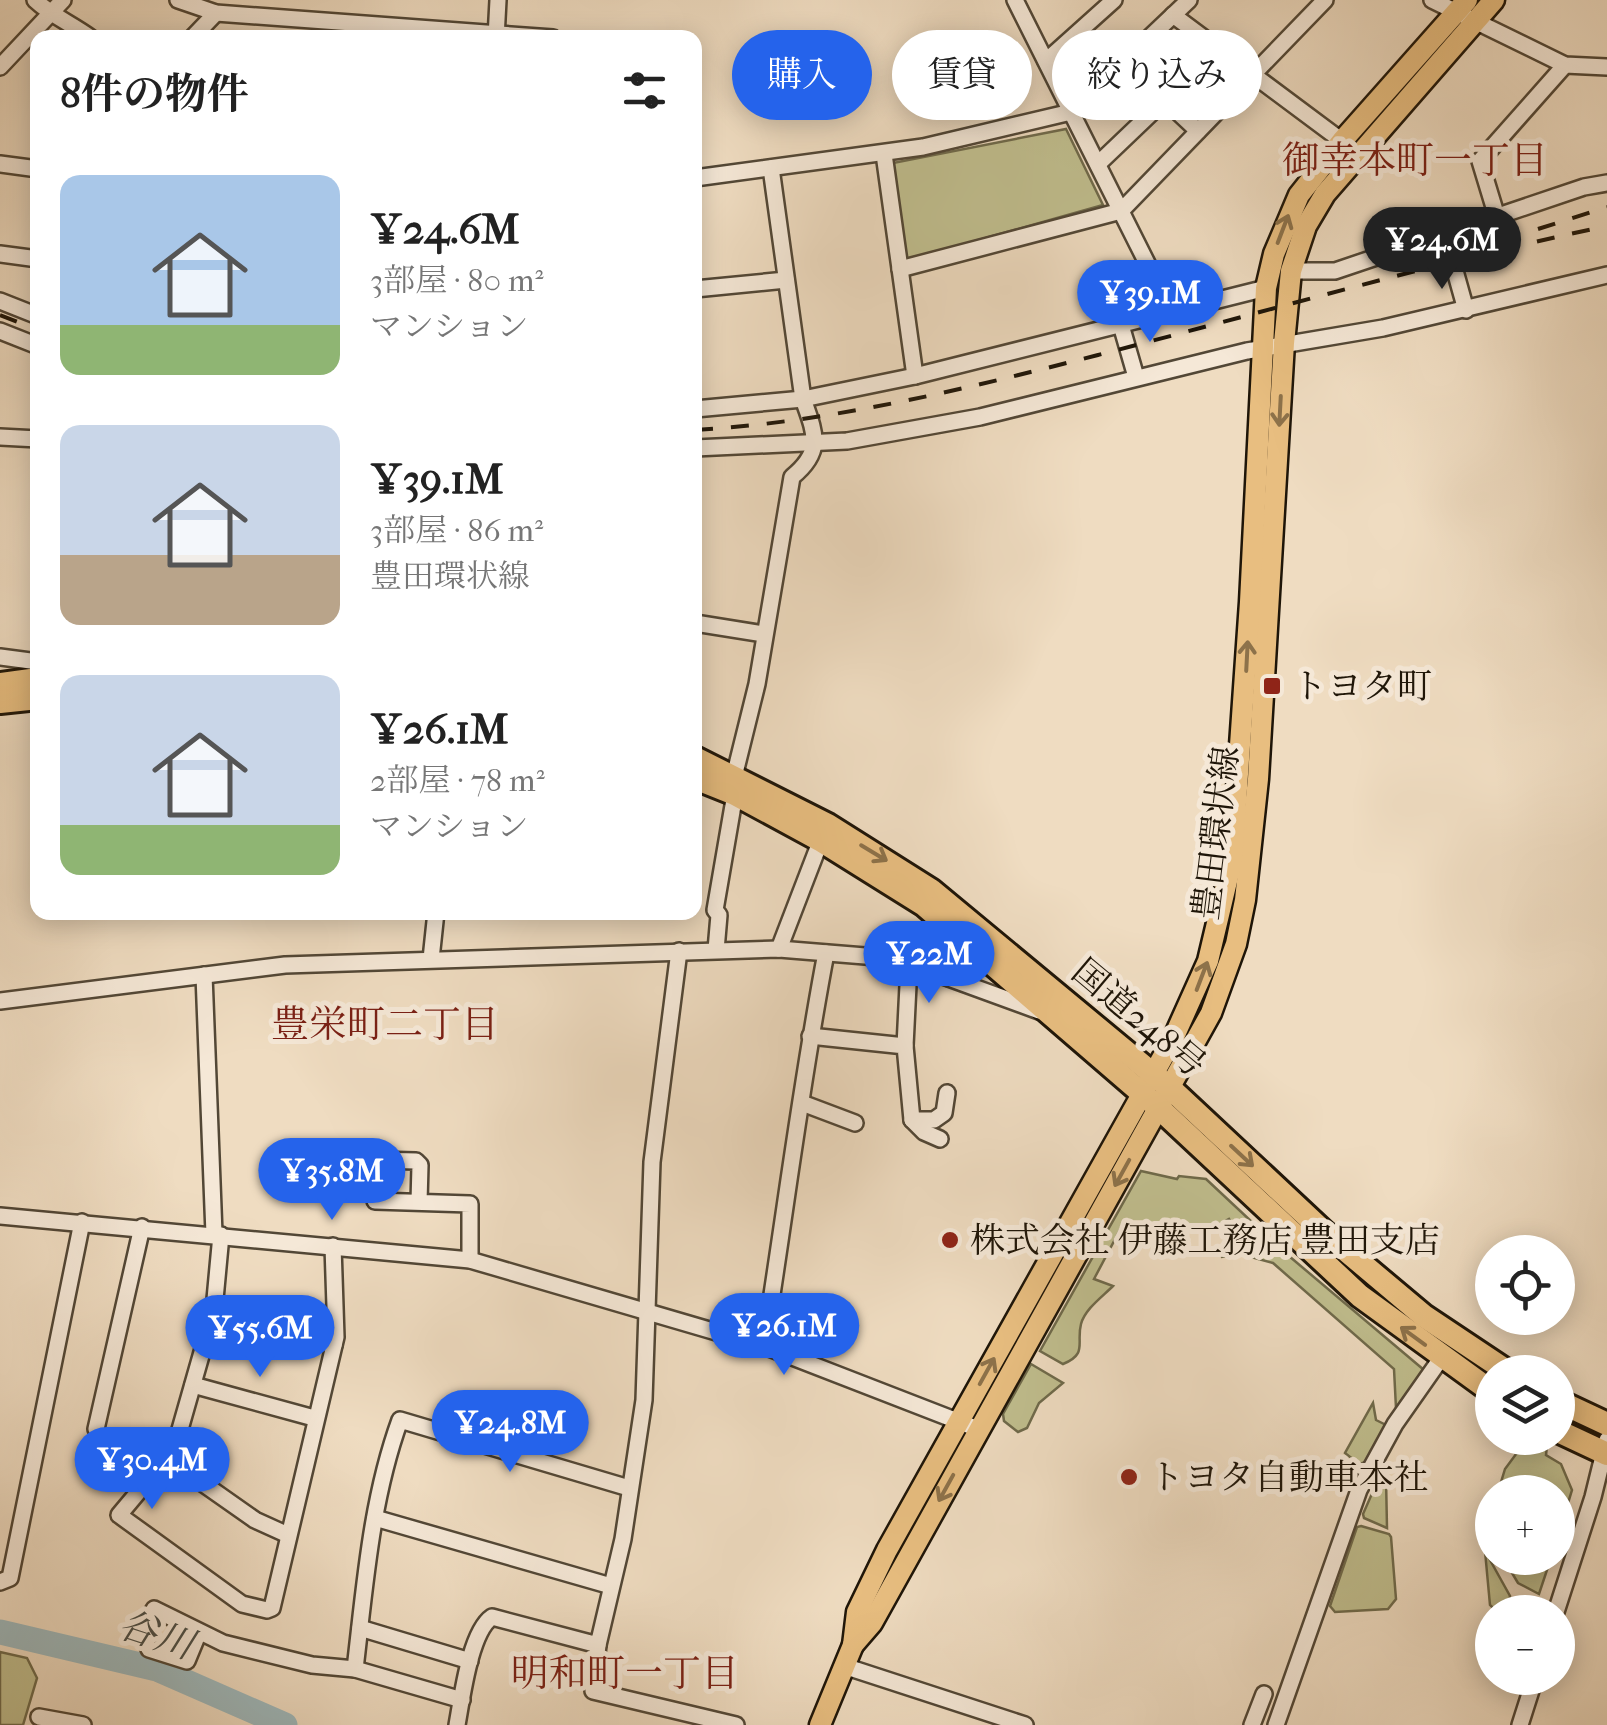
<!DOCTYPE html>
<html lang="ja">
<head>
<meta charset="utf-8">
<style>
  :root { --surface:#fff; --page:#f6f6f6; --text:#222; --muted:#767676; --accent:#2563eb }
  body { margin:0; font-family:"IM FELL French Canon","Noto Serif JP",serif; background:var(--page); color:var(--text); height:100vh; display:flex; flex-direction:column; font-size:38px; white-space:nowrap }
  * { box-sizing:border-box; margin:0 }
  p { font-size:32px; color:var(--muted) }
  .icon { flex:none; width:55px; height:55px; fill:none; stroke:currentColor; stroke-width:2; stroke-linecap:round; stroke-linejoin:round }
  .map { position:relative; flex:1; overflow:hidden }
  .sheet { position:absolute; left:30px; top:30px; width:672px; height:890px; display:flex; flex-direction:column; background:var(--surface); border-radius:20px; box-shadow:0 5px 25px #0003 }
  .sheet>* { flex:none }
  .hud { position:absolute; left:732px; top:30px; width:722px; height:90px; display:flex; gap:20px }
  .tools { position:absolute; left:1475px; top:1235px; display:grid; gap:20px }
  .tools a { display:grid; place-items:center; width:100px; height:100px; border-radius:50%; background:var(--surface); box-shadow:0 5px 25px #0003; font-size:50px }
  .price { position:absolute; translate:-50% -85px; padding:0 22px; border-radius:35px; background:var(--accent); color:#fff; font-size:32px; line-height:65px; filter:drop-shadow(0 2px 5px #0008) }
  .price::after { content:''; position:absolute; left:50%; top:60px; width:30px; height:22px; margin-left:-15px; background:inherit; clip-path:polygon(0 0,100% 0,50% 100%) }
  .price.selected { background:#222; color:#fff }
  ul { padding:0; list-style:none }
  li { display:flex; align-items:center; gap:30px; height:250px; padding:0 30px }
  li span { display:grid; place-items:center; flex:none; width:280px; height:200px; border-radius:20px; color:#555 }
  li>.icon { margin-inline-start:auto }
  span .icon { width:120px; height:120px; fill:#fffc; stroke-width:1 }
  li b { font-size:42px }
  h2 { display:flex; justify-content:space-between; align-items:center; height:120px; padding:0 30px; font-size:42px }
  .tag { padding:0 35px; border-radius:45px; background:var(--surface); box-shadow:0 5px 25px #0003; font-size:35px; line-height:90px }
  .tag.selected { background:var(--accent); color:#fff }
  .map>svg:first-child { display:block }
</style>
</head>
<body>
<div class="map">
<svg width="1607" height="1725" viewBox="0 0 1607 1725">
  <rect width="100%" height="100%" fill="#efdcc1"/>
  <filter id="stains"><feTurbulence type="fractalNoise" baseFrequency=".002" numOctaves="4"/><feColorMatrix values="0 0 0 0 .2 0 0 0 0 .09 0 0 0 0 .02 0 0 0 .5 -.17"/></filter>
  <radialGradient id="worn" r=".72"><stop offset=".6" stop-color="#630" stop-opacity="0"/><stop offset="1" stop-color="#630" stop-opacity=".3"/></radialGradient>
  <g fill="#c0be8e" stroke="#6f6a4b" stroke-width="2.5">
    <polygon points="1066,129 1103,205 904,261 893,163"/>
    <path d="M 1141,1171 L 1177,1179 L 1179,1176 L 1206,1179 L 1283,1251 L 1424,1370 L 1396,1408 L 1394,1369 L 1273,1263 L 1240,1254 L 1221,1257 L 1244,1242 L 1229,1219 L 1211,1229 C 1185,1223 1168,1218 1144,1232 L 1121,1228 L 1094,1279 L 1113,1286 C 1102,1297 1085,1309 1081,1324 C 1076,1343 1088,1354 1063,1364 L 1040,1351 Z"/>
    <polygon points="1031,1364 1063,1383 1039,1403 1027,1428 1018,1432 1004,1421 1003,1414"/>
    <polygon points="1373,1403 1376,1420 1386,1425 1366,1462 1359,1464 1345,1453"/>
    <polygon points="1528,1438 1538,1438 1547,1446 1546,1455 1561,1464 1572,1490 1558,1536 1558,1492 1498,1492 1505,1469"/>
    <polygon points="1383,1476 1386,1478 1387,1528 1364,1518 1363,1514 1378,1480"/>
    <polygon points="1361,1526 1389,1534 1391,1537 1396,1599 1388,1609 1335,1612 1330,1606 1357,1527"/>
    <polygon points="1485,1551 1510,1596 1508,1606 1494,1609 1490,1605"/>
    <polygon points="1503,1558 1551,1558 1539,1594 1518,1583"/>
    <polygon points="0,1652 27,1658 37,1678 23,1725 0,1725"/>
  </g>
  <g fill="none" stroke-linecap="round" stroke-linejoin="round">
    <polyline stroke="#9eb9bd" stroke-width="25" points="0,1632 157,1669 285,1725"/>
    <defs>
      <g id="minor">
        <path d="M 35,0 C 52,16 72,24 91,38"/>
        <polyline points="178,0 216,13 553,38"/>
        <polyline points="1015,0 1171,311"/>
        <polyline points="1432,0 1565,65 1607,67"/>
        <polyline points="1173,15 1342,141"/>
        <polyline points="192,38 216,13"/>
        <polyline points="496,38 498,0"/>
        <polyline points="1046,61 1114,0"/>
        <polyline points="0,67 63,0"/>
        <polyline points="884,154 915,376"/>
        <polyline points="0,164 38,169"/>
        <polyline points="1098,164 1165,100 1198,131"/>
        <polyline points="695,178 923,147 1071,112 1189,0"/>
        <polyline points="1497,217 1480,161 1565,65"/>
        <polyline points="1445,235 1466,310"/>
        <polyline points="0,254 38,259"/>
        <polyline points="900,269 1121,211 1325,0"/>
        <polyline points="1291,271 1335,271 1584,187 1607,183"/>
        <polyline points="695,289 786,280"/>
        <polyline points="0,301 38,316"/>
        <polyline points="1121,325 1136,377"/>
        <polyline points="0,331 38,346"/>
        <polyline points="695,409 803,399 915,376 1266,288"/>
        <polyline points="0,437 38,439"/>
        <polyline points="695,448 847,441 980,417 1247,351 1383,328 1607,275"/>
        <polyline points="695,623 764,634"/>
        <polyline points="0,657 38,662"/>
        <path d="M 734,777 L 757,684 L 792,477 C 824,451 815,433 803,399 L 771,168"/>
        <polyline points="779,949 824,832"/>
        <polyline points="716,950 719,915 715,910 735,794"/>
        <polyline points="431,959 436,912"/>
        <polyline points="917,965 955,956 961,964 960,973 949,978"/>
        <polyline points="204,975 214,1234"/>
        <polyline points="0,1001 285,965 779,949 865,956 913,965 1039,1011"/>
        <polyline points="810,1036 905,1046 912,1120 924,1132 940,1139"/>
        <polyline points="905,1046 909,965"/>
        <polyline points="802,1103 855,1123"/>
        <polyline points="912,1120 934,1120 944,1113 947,1093"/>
        <polyline points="419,1202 420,1165 416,1161 376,1160 372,1164 375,1201 470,1204 470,1260"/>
        <polyline points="0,1216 470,1260 764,1346 978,1429"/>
        <polyline points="221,1235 214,1310 171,1461 145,1484 119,1515 242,1604 267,1610 272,1608 336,1337 333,1246"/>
        <polyline points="214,1310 334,1345"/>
        <path d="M 764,1346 C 785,1215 801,1083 826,953"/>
        <polyline points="193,1385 314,1418"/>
        <polyline points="96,1429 142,1227"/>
        <polyline points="171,1461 255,1520 288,1535"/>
        <polyline points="375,1518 611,1586"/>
        <polyline points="0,1582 10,1578 82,1222"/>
        <polyline points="1556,1612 1593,1497 1607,1440"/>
        <polyline points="360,1628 470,1661"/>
        <polyline points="199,1632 187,1661 149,1649 144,1636 154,1609 223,1643 312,1665 355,1669 462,1700"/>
        <polyline points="598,1645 593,1691 736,1725"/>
        <polyline points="844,1666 1025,1725"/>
        <path d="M 355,1669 C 365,1585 371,1500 400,1420 L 629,1488"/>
        <polyline points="39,1717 83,1725"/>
        <path d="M 457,1725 C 462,1698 470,1632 492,1617 L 598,1645 L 623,1539 L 644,1400 L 652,1162 L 679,951"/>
        <polyline points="1252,1725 1264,1694"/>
        <polyline points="1276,1725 1359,1490 1395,1424 1442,1357"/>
        <polyline points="1520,1725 1535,1678"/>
      </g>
      <g id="major">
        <polyline points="853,1645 872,1623 1211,1013 1236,944 1245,900 1258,779 1284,343 1291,271 1306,226 1325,194 1494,0"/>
        <polyline points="820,1725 853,1645 857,1612 887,1550 1173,1039 1208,961 1232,860 1250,602 1266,288 1274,254 1299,195 1342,141 1467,0"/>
      </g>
      <g id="highway">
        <polyline points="0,684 38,679"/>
        <polyline points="0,702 38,698"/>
        <polyline points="695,758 828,825 931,890 1171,1089 1324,1232 1424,1316 1508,1372"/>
        <polyline points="695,778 735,794 820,840 924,905 1159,1108 1360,1296 1492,1392"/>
        <polyline points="1558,1401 1607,1424"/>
        <polyline points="1558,1431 1607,1454"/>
      </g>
    </defs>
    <use href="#minor" stroke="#524736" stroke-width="20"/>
    <use href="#major" stroke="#1e1508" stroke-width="25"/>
    <use href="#highway" stroke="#1e1508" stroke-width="28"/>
    <use href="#minor" stroke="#f5e8d7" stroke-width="15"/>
    <use href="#major" stroke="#e8be80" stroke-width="20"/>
    <use href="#highway" stroke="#e8be80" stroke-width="22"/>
    <g stroke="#1e1508" stroke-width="4" stroke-dasharray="18 18" stroke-linecap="butt">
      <polyline points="1538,229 1607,207"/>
      <polyline points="0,315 38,330"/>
      <path d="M 695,430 C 832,422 965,389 1098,355 C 1268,311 1436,262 1607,226"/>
    </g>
  </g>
  <defs><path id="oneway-shaft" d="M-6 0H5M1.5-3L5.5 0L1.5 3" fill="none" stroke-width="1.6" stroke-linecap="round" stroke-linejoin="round" transform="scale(2.5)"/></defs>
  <g stroke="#8d724a">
    <use href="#oneway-shaft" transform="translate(1283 229) rotate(-69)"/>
    <use href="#oneway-shaft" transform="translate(1280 411) rotate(93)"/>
    <use href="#oneway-shaft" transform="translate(1247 656) rotate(-87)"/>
    <use href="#oneway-shaft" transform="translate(874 853) rotate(31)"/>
    <use href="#oneway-shaft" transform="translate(1202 976) rotate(-69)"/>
    <use href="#oneway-shaft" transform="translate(1242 1156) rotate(43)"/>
    <use href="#oneway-shaft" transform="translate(1122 1173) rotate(119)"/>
    <use href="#oneway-shaft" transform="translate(1413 1336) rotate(-144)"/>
    <use href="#oneway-shaft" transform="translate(987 1371) rotate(-61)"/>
    <use href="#oneway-shaft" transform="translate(946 1488) rotate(119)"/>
  </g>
  <g fill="#8f2418" stroke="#f5e8d7" stroke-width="4">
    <rect x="1262" y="676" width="20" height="20" rx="5"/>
    <circle cx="950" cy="1240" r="10"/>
    <circle cx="1129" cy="1477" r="10"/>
  </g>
  <g text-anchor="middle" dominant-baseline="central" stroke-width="10" stroke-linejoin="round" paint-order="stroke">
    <g font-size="35" fill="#1e1508" stroke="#f5e8d7" text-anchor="start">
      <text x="1292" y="686">トヨタ町</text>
      <text x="970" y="1240">株式会社 伊藤工務店 豊田支店</text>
      <text x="1149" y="1477">トヨタ自動車本社</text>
    </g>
    <g font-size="35" fill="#1e1508" stroke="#f5e8d7">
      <text transform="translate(1216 833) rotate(-83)">豊田環状線</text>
      <text transform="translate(1139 1018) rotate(40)">国道248号</text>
    </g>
    <g font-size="38" fill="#7a1f14" stroke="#f5e8d7">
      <text x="1415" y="160">御幸本町一丁目</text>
      <text x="385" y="1024">豊栄町二丁目</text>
      <text x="625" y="1673">明和町一丁目</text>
    </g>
    <g font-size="38" font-style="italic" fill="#4b4e47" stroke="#f5e8d7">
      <text transform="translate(156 1635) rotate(18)">谷川</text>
    </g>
  </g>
  <rect width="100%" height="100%" filter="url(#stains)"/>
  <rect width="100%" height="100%" fill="url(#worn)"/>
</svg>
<div class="tools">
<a><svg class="icon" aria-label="locate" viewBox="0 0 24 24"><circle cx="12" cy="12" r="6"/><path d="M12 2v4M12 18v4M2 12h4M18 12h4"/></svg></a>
<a><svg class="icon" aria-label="layers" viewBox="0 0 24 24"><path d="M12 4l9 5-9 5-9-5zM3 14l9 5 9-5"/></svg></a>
<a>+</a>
<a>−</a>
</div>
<b class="price selected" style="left:1442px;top:292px">¥24.6M</b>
<b class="price" style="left:1150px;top:345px">¥39.1M</b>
<b class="price" style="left:929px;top:1006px">¥22M</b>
<b class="price" style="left:332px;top:1223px">¥35.8M</b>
<b class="price" style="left:784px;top:1378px">¥26.1M</b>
<b class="price" style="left:260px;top:1380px">¥55.6M</b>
<b class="price" style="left:510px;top:1475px">¥24.8M</b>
<b class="price" style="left:152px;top:1512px">¥30.4M</b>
<div class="hud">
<a class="tag selected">購入</a>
<a class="tag">賃貸</a>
<a class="tag">絞り込み</a>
</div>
<section class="sheet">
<h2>8件の物件<svg class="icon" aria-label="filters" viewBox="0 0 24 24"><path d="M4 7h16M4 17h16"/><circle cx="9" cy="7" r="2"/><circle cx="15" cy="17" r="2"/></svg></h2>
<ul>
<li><span style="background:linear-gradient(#a9c7e8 75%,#8fb573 0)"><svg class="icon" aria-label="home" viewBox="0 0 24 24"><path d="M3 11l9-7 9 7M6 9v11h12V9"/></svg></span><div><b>¥24.6M</b><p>3部屋 · 80 m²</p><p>マンション</p></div></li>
<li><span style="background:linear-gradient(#c9d6e8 65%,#b9a48a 0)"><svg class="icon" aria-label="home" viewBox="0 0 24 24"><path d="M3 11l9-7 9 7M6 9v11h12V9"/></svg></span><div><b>¥39.1M</b><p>3部屋 · 86 m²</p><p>豊田環状線</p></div></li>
<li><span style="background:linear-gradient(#c9d6e8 75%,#8fb573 0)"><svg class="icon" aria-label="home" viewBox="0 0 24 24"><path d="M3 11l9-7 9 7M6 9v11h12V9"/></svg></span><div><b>¥26.1M</b><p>2部屋 · 78 m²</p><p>マンション</p></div></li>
</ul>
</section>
</div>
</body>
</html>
